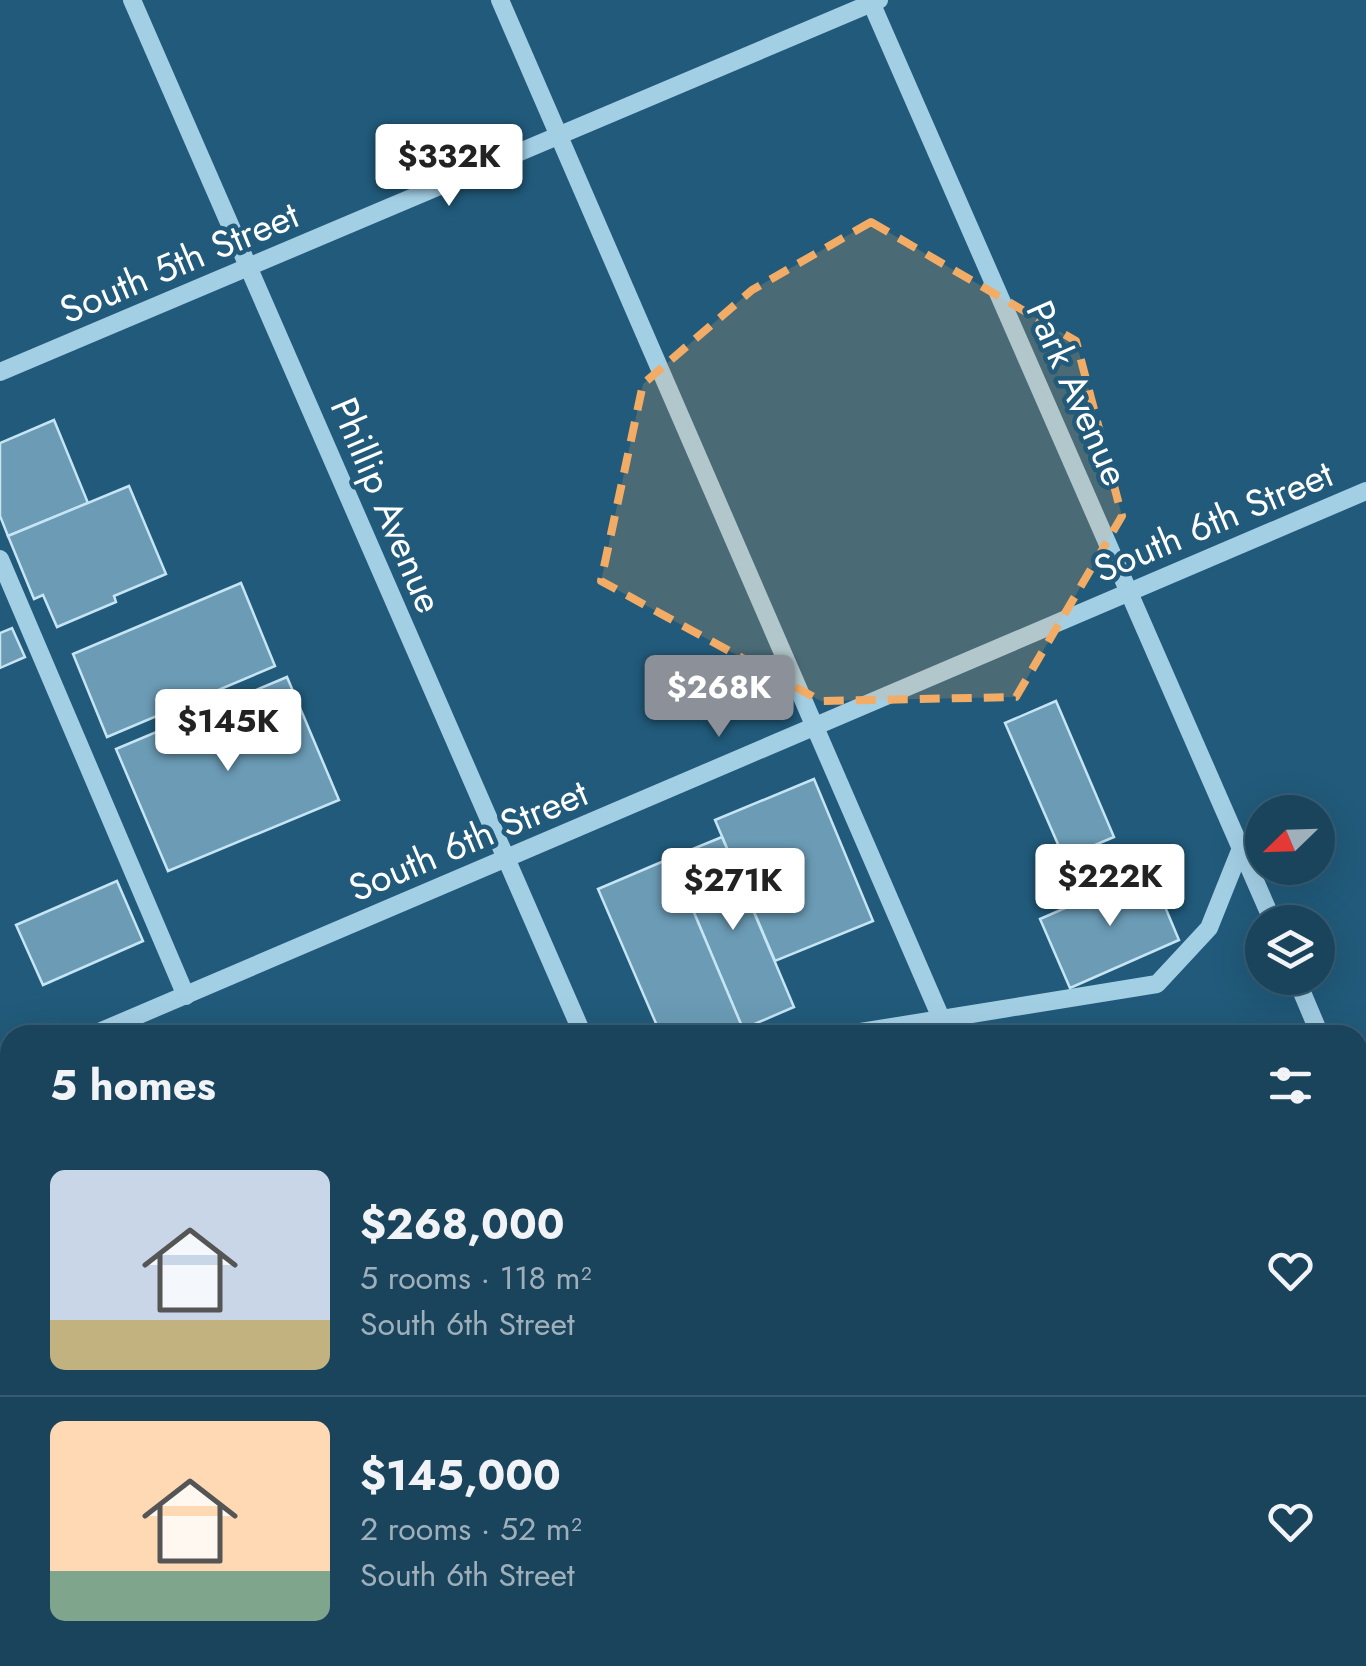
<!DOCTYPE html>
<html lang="en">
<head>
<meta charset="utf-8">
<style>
  :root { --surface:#19445c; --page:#264e65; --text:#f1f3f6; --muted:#9fb0bb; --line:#375c72; --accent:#8c9099 }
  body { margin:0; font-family:Jost,sans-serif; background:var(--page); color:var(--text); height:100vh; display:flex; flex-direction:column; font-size:38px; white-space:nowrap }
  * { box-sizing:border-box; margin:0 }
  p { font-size:32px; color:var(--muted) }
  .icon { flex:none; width:55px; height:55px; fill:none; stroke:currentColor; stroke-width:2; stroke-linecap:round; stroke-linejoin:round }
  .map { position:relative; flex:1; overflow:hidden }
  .drawer { position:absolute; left:0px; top:1025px; width:1368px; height:642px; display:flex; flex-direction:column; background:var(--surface); border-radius:30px 30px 0 0; box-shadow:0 10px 40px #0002,0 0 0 2px var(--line) }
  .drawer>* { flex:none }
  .needle { width:65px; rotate:247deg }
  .fabs { position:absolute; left:1245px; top:795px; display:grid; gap:20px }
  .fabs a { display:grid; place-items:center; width:90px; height:90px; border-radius:50%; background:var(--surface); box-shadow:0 10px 40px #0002,0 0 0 2px var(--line); font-size:50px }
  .price { position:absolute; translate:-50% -85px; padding:0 22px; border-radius:10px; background:#fff; color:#222; font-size:32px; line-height:65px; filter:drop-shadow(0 2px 5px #0008) }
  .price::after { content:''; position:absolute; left:50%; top:60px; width:30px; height:22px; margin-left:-15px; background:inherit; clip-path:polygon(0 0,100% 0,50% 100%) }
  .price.selected { background:var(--accent); color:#fff }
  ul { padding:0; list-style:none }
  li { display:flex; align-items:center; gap:30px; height:250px; padding:0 50px }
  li+li { border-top:2px solid var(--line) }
  li span { display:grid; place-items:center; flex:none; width:280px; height:200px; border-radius:15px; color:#555 }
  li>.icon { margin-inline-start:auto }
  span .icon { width:120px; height:120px; fill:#fffc; stroke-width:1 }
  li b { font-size:42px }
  h2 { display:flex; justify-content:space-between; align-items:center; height:120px; padding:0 50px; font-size:42px }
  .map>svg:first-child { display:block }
</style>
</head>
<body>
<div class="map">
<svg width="1366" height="1666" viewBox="0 0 1366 1666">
  <rect width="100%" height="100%" fill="#215a7a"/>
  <g fill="#6b9bb5" stroke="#c6e5f4" stroke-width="2.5">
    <polygon points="54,420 88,503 8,536 0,516 0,443"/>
    <polygon points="129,486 166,574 114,596 116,602 57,627 43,595 34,599 8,536"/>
    <polygon points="241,583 275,666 107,737 73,654"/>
    <polygon points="12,628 25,657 0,668 0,633"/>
    <polygon points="287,677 339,800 168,871 116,749"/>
    <polygon points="1056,701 1114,837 1064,858 1005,723"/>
    <polygon points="814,779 873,921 775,961 715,820"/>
    <polygon points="722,837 794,1007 743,1029 671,858"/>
    <polygon points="671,858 743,1029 730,1035 661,1035 598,889"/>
    <polygon points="1150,871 1179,940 1070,988 1040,919"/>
    <polygon points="117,881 143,941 43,985 16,925"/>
    <polygon points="10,1243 10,1285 0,1261 0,1247"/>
    <polygon points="723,1658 786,1658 790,1666 727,1666"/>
    <polygon points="963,1658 1108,1658 1111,1666 943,1666"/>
  </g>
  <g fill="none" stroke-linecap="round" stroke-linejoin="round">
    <g stroke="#a3cfe5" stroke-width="18">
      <polyline points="132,0 583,1035"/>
      <polyline points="500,0 941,1018"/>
      <polyline points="870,0 1273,922"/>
      <polyline points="0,372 879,0"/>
      <polyline points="0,559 186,996"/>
      <polyline points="1296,978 1320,1035"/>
      <polyline points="92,1035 1366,491"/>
      <polyline points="842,1035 1157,984 1209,928 1241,848"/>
      <polyline points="0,1073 10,1069"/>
      <polyline points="1358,1209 1366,1205"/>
      <polyline points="0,1396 10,1419"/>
      <polyline points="113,1658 117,1666"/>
      <polyline points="850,1658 854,1666"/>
      <polyline points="294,1666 313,1658"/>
    </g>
    <defs>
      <g id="rail">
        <polyline points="1358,1080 1366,1076"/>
        <polyline points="0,1621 10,1620"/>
      </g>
    </defs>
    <use href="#rail" stroke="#fff" stroke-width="11"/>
    <use href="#rail" stroke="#215a7a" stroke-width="8" stroke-dasharray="22" stroke-linecap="butt"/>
  </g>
  <path fill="#f2ac65" fill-opacity="0.2" stroke="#f2ac65" stroke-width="8" stroke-dasharray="20 12" stroke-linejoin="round" d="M 871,222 L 1076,341 L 1122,516 L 1016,697 L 821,701 L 601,581 L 643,384 L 752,290 Z"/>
  <g text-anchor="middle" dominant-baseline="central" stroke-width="9" stroke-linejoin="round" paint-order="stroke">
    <g font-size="38" fill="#fff" stroke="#215a7a">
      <text transform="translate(179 262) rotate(-23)">South 5th Street</text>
      <text transform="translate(1078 393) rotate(66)">Park Avenue</text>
      <text transform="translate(387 505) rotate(67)">Phillip Avenue</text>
      <text transform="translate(1213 521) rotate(-23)">South 6th Street</text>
      <text transform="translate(468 840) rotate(-23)">South 6th Street</text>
    </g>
  </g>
</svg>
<div class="fabs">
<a><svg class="needle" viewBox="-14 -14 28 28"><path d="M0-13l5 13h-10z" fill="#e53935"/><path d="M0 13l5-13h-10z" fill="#9fb0bb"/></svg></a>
<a><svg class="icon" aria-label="layers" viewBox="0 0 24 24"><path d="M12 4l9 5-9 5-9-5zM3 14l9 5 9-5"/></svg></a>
</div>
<b class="price" style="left:449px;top:209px">$332K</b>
<b class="price selected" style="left:719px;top:740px">$268K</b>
<b class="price" style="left:228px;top:774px">$145K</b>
<b class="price" style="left:1110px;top:929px">$222K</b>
<b class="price" style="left:733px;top:933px">$271K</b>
<section class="drawer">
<h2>5 homes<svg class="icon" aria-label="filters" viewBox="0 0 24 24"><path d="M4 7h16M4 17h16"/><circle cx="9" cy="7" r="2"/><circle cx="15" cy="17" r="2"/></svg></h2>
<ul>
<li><span style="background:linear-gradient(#c9d6e8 75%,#c2b280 0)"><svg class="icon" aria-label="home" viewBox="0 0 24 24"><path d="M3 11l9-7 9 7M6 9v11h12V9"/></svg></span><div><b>$268,000</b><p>5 rooms · 118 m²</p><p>South 6th Street</p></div><svg class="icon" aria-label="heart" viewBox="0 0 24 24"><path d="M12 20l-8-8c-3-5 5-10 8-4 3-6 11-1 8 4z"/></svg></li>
<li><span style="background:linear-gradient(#ffd9b3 75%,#7fa58c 0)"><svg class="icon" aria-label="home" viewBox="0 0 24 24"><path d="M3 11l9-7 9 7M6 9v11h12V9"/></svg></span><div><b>$145,000</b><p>2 rooms · 52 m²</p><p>South 6th Street</p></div><svg class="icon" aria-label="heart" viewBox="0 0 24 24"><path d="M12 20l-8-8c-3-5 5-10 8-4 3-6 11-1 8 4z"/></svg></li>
</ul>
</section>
</div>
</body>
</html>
